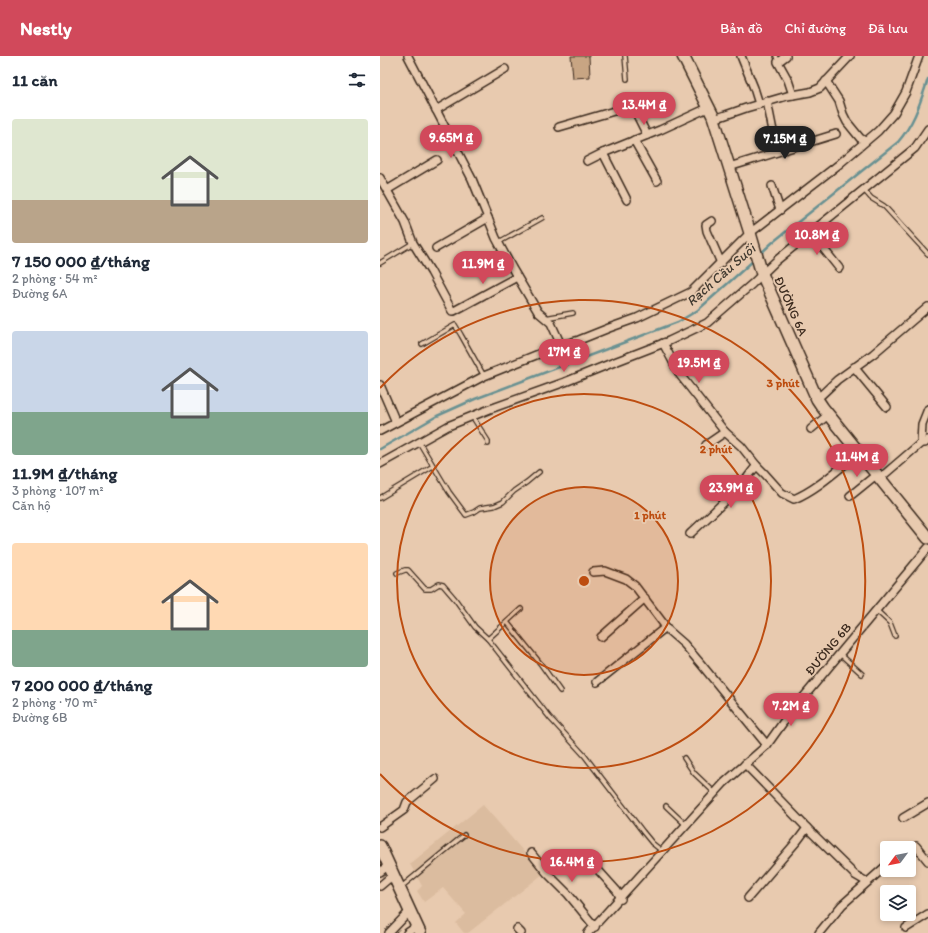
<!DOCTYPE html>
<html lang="vi">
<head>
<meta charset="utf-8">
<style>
  :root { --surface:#fff; --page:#f6f6f7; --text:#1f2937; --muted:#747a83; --accent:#d1495b }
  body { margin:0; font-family:Itim,sans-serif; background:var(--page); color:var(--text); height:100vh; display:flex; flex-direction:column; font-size:15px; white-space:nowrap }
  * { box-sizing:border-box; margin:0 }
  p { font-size:13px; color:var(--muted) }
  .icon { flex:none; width:22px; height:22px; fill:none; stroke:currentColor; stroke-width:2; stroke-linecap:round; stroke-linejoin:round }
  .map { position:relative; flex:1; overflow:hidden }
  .sheet { display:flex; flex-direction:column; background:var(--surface); width:380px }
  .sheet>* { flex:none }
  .needle { width:26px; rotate:238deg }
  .tools { position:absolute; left:500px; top:785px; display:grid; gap:8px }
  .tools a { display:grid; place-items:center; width:36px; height:36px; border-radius:4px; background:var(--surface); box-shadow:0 2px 6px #0003; font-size:20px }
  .price { position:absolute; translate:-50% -34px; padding:0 9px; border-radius:14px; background:var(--accent); color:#fff; font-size:13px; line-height:26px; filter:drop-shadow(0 1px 2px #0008) }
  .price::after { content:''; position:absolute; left:50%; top:24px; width:12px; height:9px; margin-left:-6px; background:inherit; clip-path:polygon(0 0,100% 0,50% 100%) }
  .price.on { background:#222; color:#fff }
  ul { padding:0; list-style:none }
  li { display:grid; align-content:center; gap:8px; height:212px; padding:0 12px }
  li span { display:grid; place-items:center; height:124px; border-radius:4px; color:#555 }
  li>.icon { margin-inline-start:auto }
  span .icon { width:72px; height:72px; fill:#fffc; stroke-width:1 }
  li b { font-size:17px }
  h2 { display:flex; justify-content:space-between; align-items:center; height:48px; padding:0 12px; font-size:17px }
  header { display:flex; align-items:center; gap:24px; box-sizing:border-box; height:56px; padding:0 20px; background:var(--accent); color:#fff }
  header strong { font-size:19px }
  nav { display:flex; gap:22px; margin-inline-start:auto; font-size:14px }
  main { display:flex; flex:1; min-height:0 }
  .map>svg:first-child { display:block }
</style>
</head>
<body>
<header>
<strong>Nestly</strong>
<nav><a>Bản đồ</a><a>Chỉ đường</a><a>Đã lưu</a></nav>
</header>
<main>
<section class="sheet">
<h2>11 căn<svg class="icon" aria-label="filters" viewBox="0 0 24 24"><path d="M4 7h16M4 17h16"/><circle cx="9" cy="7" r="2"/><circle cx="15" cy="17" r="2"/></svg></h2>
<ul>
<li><span style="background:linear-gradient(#dfe7d0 65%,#b9a48a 0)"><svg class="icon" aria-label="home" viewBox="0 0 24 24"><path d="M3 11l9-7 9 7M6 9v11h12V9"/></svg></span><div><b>7 150 000 ₫/tháng</b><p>2 phòng · 54 m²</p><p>Đường 6A</p></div></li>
<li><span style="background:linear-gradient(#c9d6e8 65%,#7fa58c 0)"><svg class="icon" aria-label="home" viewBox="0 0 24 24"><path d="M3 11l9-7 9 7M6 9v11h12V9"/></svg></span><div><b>11.9M ₫/tháng</b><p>3 phòng · 107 m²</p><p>Căn hộ</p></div></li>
<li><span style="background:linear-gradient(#ffd9b3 70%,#7fa58c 0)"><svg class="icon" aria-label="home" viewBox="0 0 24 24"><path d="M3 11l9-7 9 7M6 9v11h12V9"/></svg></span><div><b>7 200 000 ₫/tháng</b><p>2 phòng · 70 m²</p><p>Đường 6B</p></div></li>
</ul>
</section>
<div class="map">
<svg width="548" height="877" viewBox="0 0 548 877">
  <rect width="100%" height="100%" fill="#e8caaf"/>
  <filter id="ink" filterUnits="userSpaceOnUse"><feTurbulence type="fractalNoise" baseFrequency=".025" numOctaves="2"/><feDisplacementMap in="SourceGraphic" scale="8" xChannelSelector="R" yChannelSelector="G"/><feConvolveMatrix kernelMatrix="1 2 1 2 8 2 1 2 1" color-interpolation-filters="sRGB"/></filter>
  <g filter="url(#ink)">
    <polygon fill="#dbbc9f" points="103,749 163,818 88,877 84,877 76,867 86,858 63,832 44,846 37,835 42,830 30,808"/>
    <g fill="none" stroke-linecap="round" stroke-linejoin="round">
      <g stroke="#689192" stroke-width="2.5">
        <path d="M 379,199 L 393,186 L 518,86 C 535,66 540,47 548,23"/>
        <polyline points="0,393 57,360 95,343 298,266 318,254 374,204"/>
      </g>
    </g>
    <polygon fill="#c8a583" stroke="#3b2a1e" points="191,0 209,0 210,21 193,22"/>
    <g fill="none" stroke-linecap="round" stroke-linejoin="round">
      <defs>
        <g id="lane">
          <polyline points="245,0 247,23"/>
          <polyline points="396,0 398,6"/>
          <polyline points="484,134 491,142 504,150 548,198"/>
          <polyline points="119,186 162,162"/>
          <polyline points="0,207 33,187"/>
          <polyline points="165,262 193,257"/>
          <polyline points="42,288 75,269 81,279 104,320"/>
          <polyline points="92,360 108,385 108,388"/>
          <polyline points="39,386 69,436 86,459 94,456 100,452 114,450 123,446 134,435 147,426 159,416"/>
          <polyline points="0,442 53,410"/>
          <polyline points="17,517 25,514 28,514 45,533 51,533 59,528 63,529 75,543 95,571 108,583 170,662 204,699 263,776 272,787 282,795"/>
          <polyline points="496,554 510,567 515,580"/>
          <polyline points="127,566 160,607 180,635"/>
          <polyline points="108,583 141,553"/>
          <polyline points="460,598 482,618"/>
          <polyline points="304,702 314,717 335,737"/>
          <polyline points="286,750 306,769"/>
          <polyline points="20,832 84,779"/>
        </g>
        <g id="street">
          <polyline points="28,0 92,123 108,162 56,192"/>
          <polyline points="361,0 374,32 379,48"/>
          <polyline points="406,0 398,6 408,24 413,39"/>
          <polyline points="446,25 459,45 463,58 467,66 480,82 485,85"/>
          <polyline points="387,45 394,80 403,94"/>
          <polyline points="56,54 125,13"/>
          <polyline points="334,63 366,52 407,40 430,36 440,32 470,0"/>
          <polyline points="179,71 241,53 251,52 255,55 267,79"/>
          <polyline points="254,84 277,125"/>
          <polyline points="223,97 247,144"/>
          <polyline points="207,105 223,97 280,74 330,51"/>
          <polyline points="349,111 456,78"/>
          <polyline points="0,122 25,166 33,187 51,216 72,255 74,255 137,221"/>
          <polyline points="392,130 400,154"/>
          <polyline points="7,134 57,104"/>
          <polyline points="108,162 116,182 132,212 158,256 171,267 181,289"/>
          <polyline points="332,165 326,169 327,175 341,207"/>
          <polyline points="431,177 459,212"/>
          <polyline points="283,287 300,319 345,376"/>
          <polyline points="474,311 507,351"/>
          <polyline points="0,329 16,366"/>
          <polyline points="437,343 457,324 493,298 548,251"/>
          <polyline points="431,373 448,359"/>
          <polyline points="0,375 104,320 181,289 199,284 229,272 257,262 311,236 370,177 458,109 498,75 514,57 526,36 539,0"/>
          <polyline points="541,387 542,368 548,353"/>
          <path d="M 326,389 L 345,376 L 361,390 L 377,410 L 385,418 L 402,437 L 414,443 C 438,433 458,413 479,397"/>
          <polyline points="0,408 68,370 110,353 185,326 232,307 289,285 327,267 372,228 397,204 535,92 548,73"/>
          <polyline points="499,423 541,387 545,387 548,384"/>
          <polyline points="470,440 496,419"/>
          <path d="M 310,478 C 328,461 346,445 363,427 C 368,422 371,415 377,410"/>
          <polyline points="213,516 225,515 246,523 255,530 289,575 304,588 321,608 387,689"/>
          <polyline points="221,581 265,542"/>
          <polyline points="217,626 286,571"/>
          <polyline points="365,708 427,772 418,784 368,842"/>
          <polyline points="523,762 548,747"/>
          <polyline points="0,771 24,754 27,746 55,723"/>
          <polyline points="427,772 475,819 487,826"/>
          <polyline points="529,793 536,790 548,805"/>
          <polyline points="151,797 167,817 188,838 215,871"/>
          <polyline points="219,815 237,835 241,843"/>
          <polyline points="0,816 9,809"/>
          <polyline points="0,830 13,819"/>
          <polyline points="526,872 548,858"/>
          <polyline points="137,873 141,877"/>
          <polyline points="9,877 30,855"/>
          <polyline points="27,877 37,870"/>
          <polyline points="208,877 344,727 387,689 407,661 548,492"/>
          <polyline points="439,877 462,849 507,809"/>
        </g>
        <g id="secondary">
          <polyline points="303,0 333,60 370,177 382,218 437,343 443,352 548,482"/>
          <polyline points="0,790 40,877"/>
        </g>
      </defs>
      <use href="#lane" stroke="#3b2a1e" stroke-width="6"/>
      <use href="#street" stroke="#3b2a1e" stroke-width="10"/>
      <use href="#secondary" stroke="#3b2a1e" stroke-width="14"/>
      <use href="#lane" stroke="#e8caaf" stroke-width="3.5"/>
      <use href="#street" stroke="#e8caaf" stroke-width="7"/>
      <use href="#secondary" stroke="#e8caaf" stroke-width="11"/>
    </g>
  </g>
  <circle cx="204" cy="525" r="94" fill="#bd4d10" fill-opacity=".12"/>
  <g fill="none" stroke="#bd4d10" stroke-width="2">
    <circle cx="204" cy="525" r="94"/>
    <circle cx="204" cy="525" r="187"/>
    <path d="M0 332A281 281 0 1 1 0 718"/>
  </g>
  <g text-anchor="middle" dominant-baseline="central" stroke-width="3.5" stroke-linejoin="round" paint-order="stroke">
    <g font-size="13" fill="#3b2a1e" stroke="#e8caaf">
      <text transform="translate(411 250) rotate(66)">ĐƯỜNG 6A</text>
      <text transform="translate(448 593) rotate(-50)">ĐƯỜNG 6B</text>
    </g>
    <g font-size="14" font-style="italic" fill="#423b31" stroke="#e8caaf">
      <text transform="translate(341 219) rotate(-41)">Rạch Cầu Suối</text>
    </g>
  </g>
  <circle cx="204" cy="525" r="6" fill="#bd4d10" stroke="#e8caaf" stroke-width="2"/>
  <g font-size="12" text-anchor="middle" font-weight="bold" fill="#bd4d10" stroke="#e8caaf" stroke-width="3.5" stroke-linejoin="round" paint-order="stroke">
    <text x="403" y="331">3 phút</text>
    <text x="336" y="397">2 phút</text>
    <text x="270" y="463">1 phút</text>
  </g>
</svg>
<div class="tools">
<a><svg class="needle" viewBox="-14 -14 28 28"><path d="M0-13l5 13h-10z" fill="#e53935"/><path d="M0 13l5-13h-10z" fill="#747a83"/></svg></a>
<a><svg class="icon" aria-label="layers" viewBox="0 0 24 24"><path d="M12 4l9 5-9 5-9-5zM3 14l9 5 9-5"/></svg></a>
</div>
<b class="price" style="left:264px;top:70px">13.4M ₫</b>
<b class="price" style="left:71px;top:103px">9.65M ₫</b>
<b class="price on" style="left:405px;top:104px">7.15M ₫</b>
<b class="price" style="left:437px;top:200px">10.8M ₫</b>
<b class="price" style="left:103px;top:229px">11.9M ₫</b>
<b class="price" style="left:184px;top:317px">17M ₫</b>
<b class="price" style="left:319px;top:328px">19.5M ₫</b>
<b class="price" style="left:477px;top:422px">11.4M ₫</b>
<b class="price" style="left:351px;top:453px">23.9M ₫</b>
<b class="price" style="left:411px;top:671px">7.2M ₫</b>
<b class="price" style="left:192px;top:827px">16.4M ₫</b>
</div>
</main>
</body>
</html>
